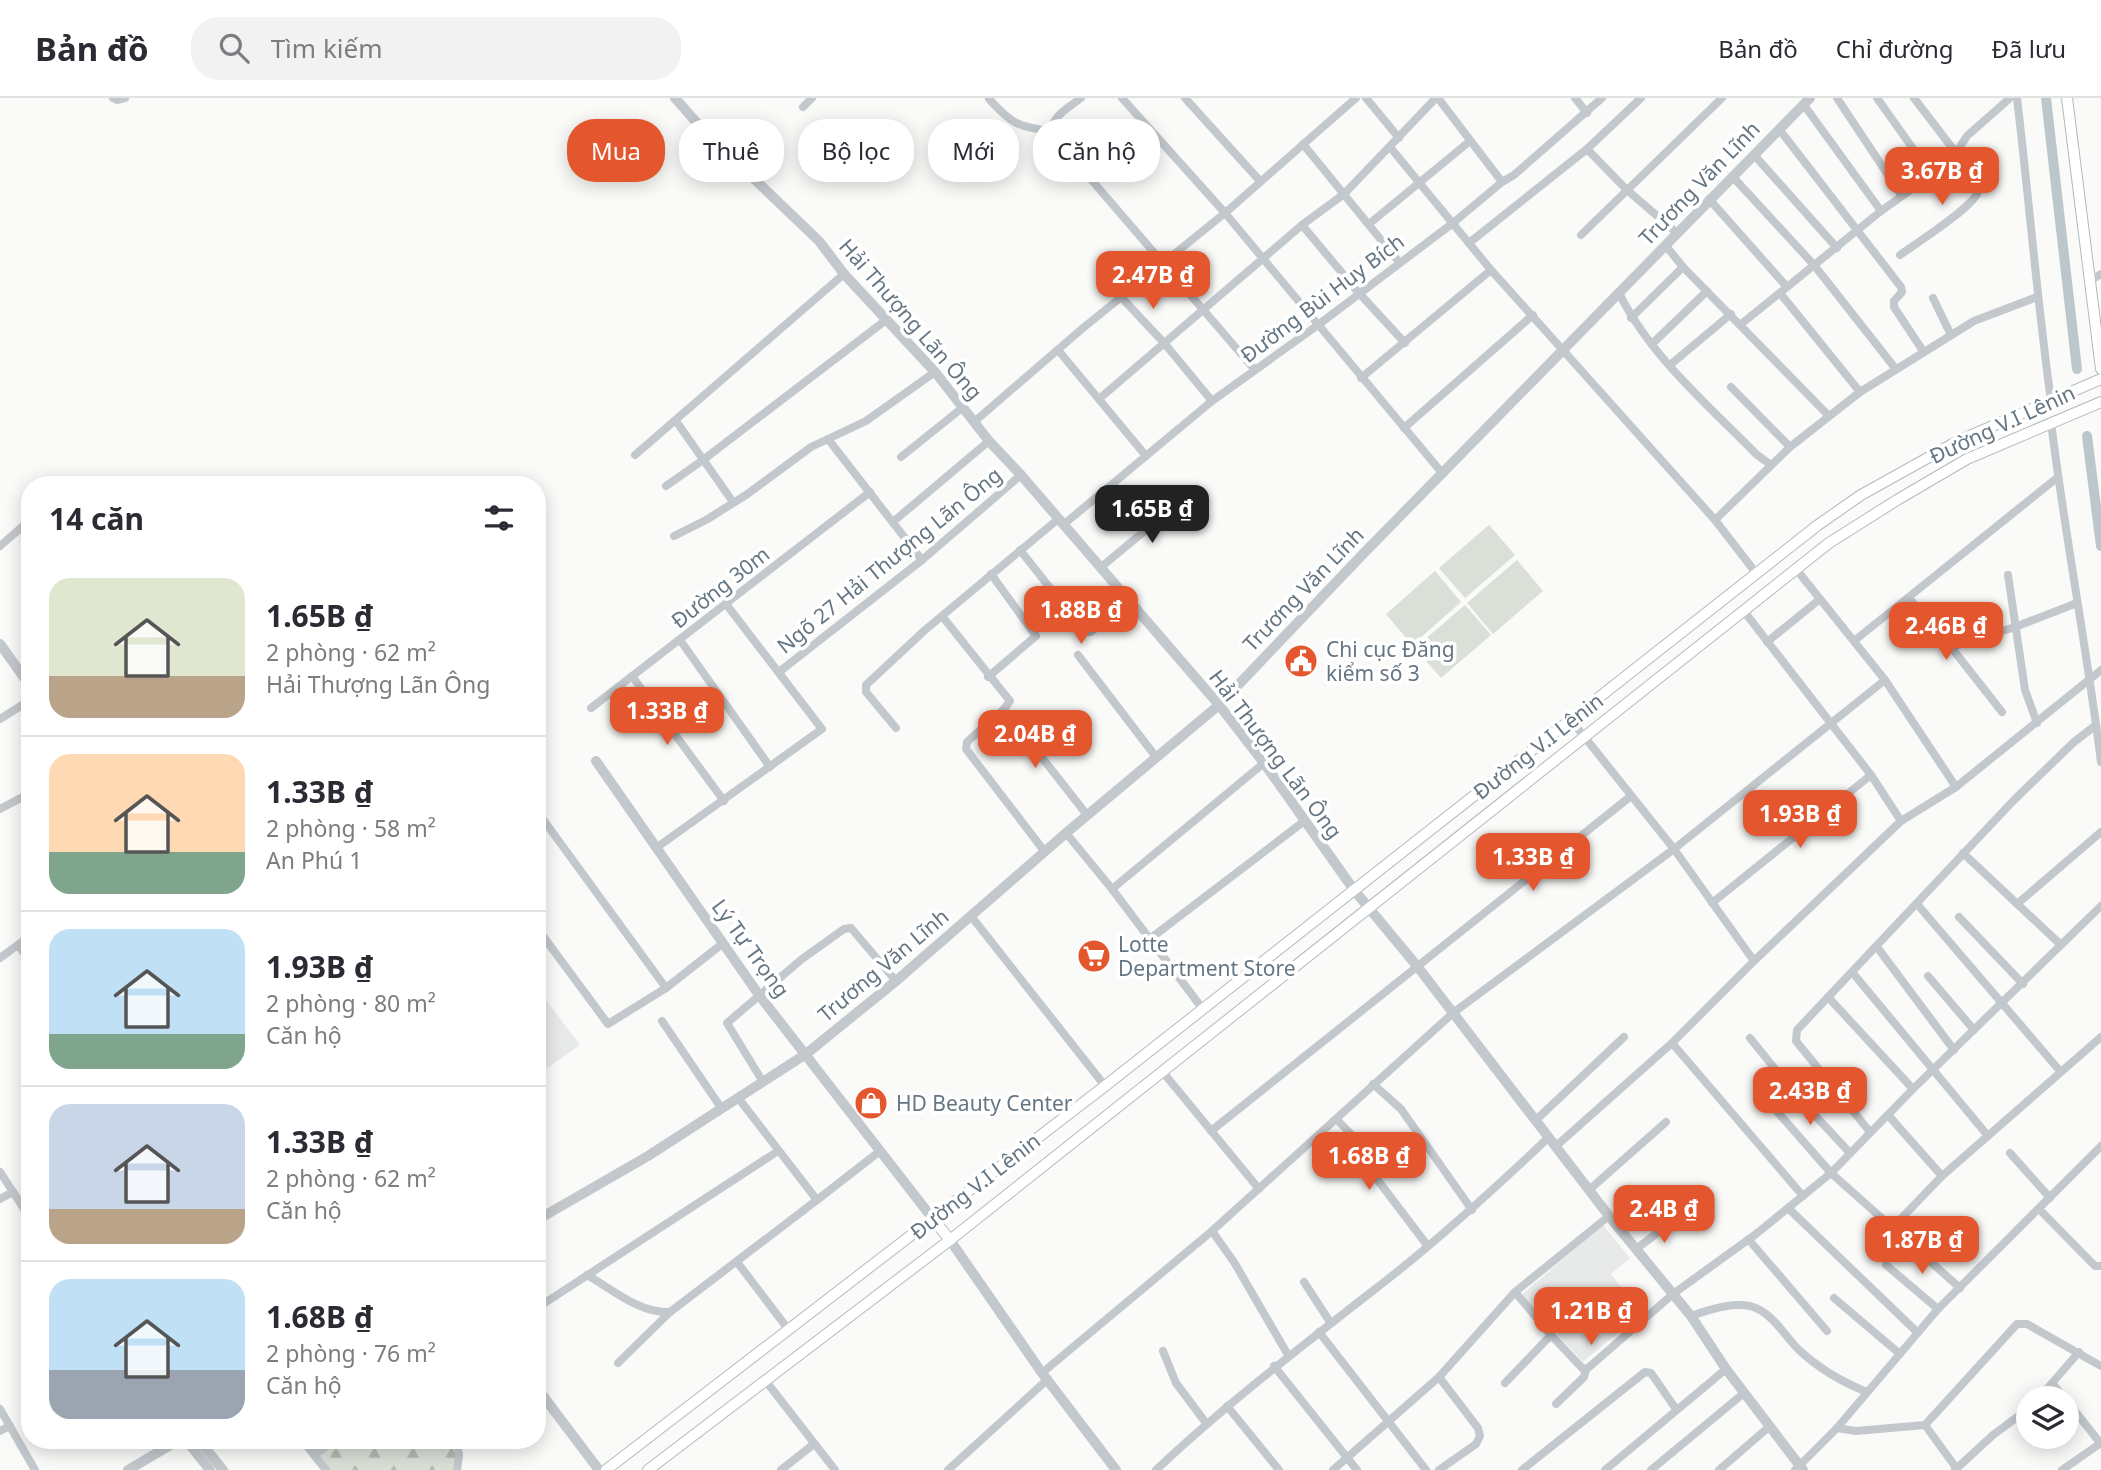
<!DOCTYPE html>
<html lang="vi">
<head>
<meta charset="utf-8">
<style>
  :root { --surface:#fff; --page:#f2f2f3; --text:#2b2b33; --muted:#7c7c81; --line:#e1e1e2; --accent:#e4572e }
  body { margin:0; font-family:"Noto Sans",sans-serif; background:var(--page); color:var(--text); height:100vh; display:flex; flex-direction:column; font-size:26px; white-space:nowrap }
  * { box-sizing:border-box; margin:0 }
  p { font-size:23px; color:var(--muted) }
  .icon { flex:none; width:38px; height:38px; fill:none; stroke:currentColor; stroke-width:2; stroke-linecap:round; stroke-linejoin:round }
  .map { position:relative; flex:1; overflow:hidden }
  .side { position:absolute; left:21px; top:378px; width:525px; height:973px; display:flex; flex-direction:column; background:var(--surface); border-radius:28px; box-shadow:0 4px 18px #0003 }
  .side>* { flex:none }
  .hud { position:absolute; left:567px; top:21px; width:665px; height:63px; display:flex; gap:14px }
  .tools { position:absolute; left:2016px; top:1288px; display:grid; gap:14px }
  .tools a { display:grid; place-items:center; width:63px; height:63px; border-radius:50%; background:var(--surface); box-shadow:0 4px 18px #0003; font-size:35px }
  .price { position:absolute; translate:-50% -60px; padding:0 16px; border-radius:14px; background:var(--accent); color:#fff; font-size:23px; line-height:46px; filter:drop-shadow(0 2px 4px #0008) }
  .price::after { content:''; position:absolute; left:50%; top:42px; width:21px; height:16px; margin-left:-10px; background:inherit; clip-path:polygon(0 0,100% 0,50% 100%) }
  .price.current { background:#222; color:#fff }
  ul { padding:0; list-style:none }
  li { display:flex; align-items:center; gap:21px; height:175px; padding:0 28px }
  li+li { border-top:2px solid var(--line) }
  li span { display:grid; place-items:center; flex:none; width:196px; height:140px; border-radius:21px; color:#555 }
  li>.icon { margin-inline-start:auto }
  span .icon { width:84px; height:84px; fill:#fffc; stroke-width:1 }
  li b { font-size:30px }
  h2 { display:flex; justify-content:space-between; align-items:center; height:84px; padding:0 28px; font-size:30px }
  .chip { padding:0 24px; border-radius:28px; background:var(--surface); box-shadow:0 4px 18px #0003; font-size:24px; line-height:63px }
  .chip.current { background:var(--accent); color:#fff }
  header { display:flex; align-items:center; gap:42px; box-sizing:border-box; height:98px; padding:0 35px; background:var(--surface); border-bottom:2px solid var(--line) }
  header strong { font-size:33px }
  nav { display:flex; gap:38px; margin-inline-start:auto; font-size:24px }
  .search { width:490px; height:63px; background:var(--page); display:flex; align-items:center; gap:18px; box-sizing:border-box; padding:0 24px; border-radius:28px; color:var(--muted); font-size:26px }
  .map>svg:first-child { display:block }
</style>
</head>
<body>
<header>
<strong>Bản đồ</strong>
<div class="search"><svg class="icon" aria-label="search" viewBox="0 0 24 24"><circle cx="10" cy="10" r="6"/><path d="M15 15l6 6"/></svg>Tìm kiếm</div>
<nav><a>Bản đồ</a><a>Chỉ đường</a><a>Đã lưu</a></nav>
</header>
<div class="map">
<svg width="2101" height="1372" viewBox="0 0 2101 1372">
  <defs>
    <pattern id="forest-firs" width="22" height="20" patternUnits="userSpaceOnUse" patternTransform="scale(1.75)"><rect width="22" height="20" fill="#dadfd7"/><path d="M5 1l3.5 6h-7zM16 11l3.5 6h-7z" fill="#b4b9b4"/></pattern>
  </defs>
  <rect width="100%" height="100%" fill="#fafaf8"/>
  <g fill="#e8e9e9">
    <polygon points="537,890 580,947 537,977"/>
    <polygon points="1603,1127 1630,1160 1611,1176 1641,1215 1583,1264 1521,1197"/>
  </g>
  <g fill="#dadfd7">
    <polygon points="1489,427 1515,457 1465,500 1439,470"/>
    <polygon points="1517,462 1543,493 1493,536 1467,505"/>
    <polygon points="1435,473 1461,504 1412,547 1386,516"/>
    <polygon points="1465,507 1491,537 1441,580 1415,550"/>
  </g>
  <polygon fill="url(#forest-firs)" points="336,1342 457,1342 457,1372 326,1372 314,1357"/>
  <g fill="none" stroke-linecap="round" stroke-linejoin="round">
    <g stroke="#bbc7cb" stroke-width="10">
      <polyline points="2046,0 2077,271"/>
      <polyline points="2087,338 2101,448"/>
    </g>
    <defs>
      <g id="secondary">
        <polyline points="2067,0 2101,271"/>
        <polyline points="933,1121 950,1142"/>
        <polyline points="606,1372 1105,988 1818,427 1861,397 1958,343 2101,281"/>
        <polyline points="648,1372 950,1142 1829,445 1897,402 1967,361 2101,304"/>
      </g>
    </defs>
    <use href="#secondary" stroke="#b3babf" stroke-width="12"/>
    <g stroke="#c3c8cc" stroke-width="8">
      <polyline points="113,0 117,2 125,0"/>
      <path d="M 1081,0 C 1070,9 1049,19 1052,36 L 1255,272"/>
      <polyline points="1122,0 1225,115 1443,376"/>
      <polyline points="1185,0 1260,83"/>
      <polyline points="1366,0 1399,40"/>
      <polyline points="1438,0 1502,84"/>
      <polyline points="1575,0 1587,15"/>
      <polyline points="1837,0 1902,98"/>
      <polyline points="1877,0 1931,76"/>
      <path d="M 2017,0 C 2029,101 2037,202 2051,303"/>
      <path d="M 989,1 C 1012,26 1018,29 1051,33"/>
      <polyline points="1804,7 1881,113"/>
      <polyline points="803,9 812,0"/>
      <polyline points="1779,31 1901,189 1902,194 1894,203 1894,209 1923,253"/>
      <polyline points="1303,46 1399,164"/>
      <polyline points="1390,49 1491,172 1715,422 1756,475"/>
      <polyline points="1587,51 1627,92 1677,135"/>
      <polyline points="1755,58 1837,150"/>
      <polyline points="1733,79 1814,167 1895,270"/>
      <polyline points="1709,101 1787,189"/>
      <polyline points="1369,126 1470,43"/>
      <polyline points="1302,127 1358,194 1405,245"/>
      <polyline points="1581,137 1722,0"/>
      <polyline points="1469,145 1587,51 1641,0"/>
      <polyline points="1666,148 1683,169 1828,317"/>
      <path d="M 1900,157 C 1917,145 1972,110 1978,94 L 1963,64 L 1914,0"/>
      <polyline points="2090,183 2101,176"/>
      <path d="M 1619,195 C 1650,258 1708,307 1756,356 L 1771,367"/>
      <polyline points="1780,195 1860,294"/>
      <polyline points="1121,199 1165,246 1212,303"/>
      <polyline points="1933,200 1951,237"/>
      <polyline points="1631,220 1683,169"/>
      <polyline points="1740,227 1881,113 1950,64 1967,38 2010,0"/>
      <polyline points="1652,246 1707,193"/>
      <polyline points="1058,252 1146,358"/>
      <polyline points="1670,267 1731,216"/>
      <polyline points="1361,280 1491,172"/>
      <polyline points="1731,289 1790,349"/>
      <polyline points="1099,301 1302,127 1344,96 1436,0"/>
      <polyline points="676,323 733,404"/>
      <polyline points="974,324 1083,230 1225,115 1356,0"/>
      <path d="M 2051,324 C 2065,438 2087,551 2101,664"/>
      <polyline points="1404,330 1533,217"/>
      <polyline points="828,341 922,462"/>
      <polyline points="635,357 844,176"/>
      <polyline points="901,359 962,310"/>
      <polyline points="666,388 703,362 886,222"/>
      <polyline points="1715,422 1790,349 1860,294 1974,223 2037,199"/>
      <polyline points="894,423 989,343"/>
      <polyline points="1063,427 1212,303 1318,227 1453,125 1502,84 1514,77 1602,0"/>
      <polyline points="674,438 706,422 746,397 811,349 866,323 935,274"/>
      <polyline points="0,448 30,422"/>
      <polyline points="1020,452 1085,534 1091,534 1129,502"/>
      <polyline points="1100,470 1183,401"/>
      <polyline points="1796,471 1885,582 1956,689"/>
      <polyline points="2008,477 2025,592 2037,625"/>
      <polyline points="1909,500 1951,549 2002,614"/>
      <polyline points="1743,512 1871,677 1901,723"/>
      <polyline points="942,518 1010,603 1004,611 967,644 966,651 1045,754"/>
      <polyline points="680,542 770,669"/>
      <polyline points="1854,543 2058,379"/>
      <polyline points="1767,544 1820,501"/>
      <polyline points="1951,549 2015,529 2077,505"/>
      <polyline points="1078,557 1156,659"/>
      <polyline points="779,574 922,462 1021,377"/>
      <polyline points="632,578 724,703"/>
      <polyline points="988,579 1036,538 991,476"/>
      <polyline points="591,610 870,394"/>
      <polyline points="1004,611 1087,717"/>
      <polyline points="0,621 30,602"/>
      <polyline points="1571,622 1674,751 1754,863"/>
      <polyline points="896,630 866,594 866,587 925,532 1057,422"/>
      <polyline points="0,711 30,695"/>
      <polyline points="537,713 666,890"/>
      <polyline points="1066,735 1112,791 1202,910"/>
      <polyline points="656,750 822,631 726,506"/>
      <polyline points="1963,755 2061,847"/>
      <polyline points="1112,791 1264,665"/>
      <polyline points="1712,805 1871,677"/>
      <polyline points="1917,806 2060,973"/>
      <polyline points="2017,806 2101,734"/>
      <polyline points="971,818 1105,988"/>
      <polyline points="1959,819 2023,886"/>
      <polyline points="537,830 608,926 666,890 722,846"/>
      <polyline points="1151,840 1303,724"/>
      <polyline points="18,847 30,863"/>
      <polyline points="1877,849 1954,952"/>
      <polyline points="0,860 30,838"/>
      <polyline points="1852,874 1988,1038"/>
      <polyline points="1928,878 1974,932"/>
      <polyline points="1828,899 1913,991"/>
      <polyline points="662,923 722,1011"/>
      <polyline points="1750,940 1797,998 1850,1055"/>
      <polyline points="1672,945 1803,1098"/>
      <polyline points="1162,973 1259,1091"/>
      <polyline points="763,984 727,925 802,861 844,831 851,830 896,883"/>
      <polyline points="1373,986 1401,1011 1472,1112"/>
      <polyline points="1767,1002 1831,1075 1960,1190"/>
      <polyline points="1888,1017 1942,1078"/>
      <polyline points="1337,1022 1364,1049 1364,1064 1427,1147"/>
      <polyline points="1536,1022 1624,939"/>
      <polyline points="1211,1033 1631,698"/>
      <polyline points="1870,1034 1796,943 1797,932 2014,702 2074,644 2096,627"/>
      <polyline points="1555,1049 1672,945 1754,863 1901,723 1956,689 2101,572"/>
      <polyline points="2010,1055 2050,1100"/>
      <polyline points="0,1074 30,1120"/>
      <polyline points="1589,1092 1666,1024"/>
      <polyline points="0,1101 13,1094"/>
      <polyline points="817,1102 880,1053"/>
      <polyline points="1788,1110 1917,1234"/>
      <polyline points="2039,1111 2095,1168 2101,1168"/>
      <polyline points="1892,1130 1942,1078 2101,939"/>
      <polyline points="1212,1133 1234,1164 1288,1257"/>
      <polyline points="1749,1142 1827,1233"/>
      <polyline points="1636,1151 1676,1121"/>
      <polyline points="737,1164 788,1231"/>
      <polyline points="1886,1167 1938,1211"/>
      <path d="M 587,1177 C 612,1191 640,1216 670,1214"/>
      <polyline points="1304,1184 1330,1224"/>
      <polyline points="1515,1194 1551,1237 1583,1271 1588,1270 1673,1196 1756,1136 1831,1075 1913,991 2101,808"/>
      <polyline points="1834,1200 1900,1256"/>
      <polyline points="537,1210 778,1053"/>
      <path d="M 1691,1218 C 1711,1211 1740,1201 1760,1212 C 1775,1220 1786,1239 1798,1251 C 1818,1270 1842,1284 1867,1294"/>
      <polyline points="1319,1234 1426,1372"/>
      <polyline points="1163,1253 1176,1285 1206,1325"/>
      <polyline points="618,1265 670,1214 817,1102 739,1001"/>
      <polyline points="1274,1268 1357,1372"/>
      <polyline points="1042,1275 1212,1133 1453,915 1674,751 1885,582"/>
      <polyline points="765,1282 835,1372"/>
      <polyline points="1505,1285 1551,1237"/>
      <polyline points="2053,1286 2064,1300"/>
      <polyline points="2039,1300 2079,1254"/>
      <polyline points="2067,1303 2101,1346"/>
      <polyline points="1556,1306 1584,1279 1586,1271"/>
      <polyline points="1227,1308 1279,1372"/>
      <polyline points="0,1311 35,1372"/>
      <polyline points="1925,1327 1957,1371"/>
      <polyline points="1837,1330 1856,1333 1925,1327 2017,1226 2027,1226 2101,1268"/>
      <polyline points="0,1333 10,1328"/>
      <polyline points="302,1342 326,1372"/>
      <polyline points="457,1342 459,1357 457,1372"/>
      <polyline points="314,1357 335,1342"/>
      <polyline points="781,1372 814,1346"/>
      <polyline points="948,1372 1048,1281"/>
      <path d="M 1156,1372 C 1224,1308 1297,1252 1370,1195 C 1433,1147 1491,1094 1548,1040"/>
      <polyline points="1333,1372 1439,1279 1515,1194 1609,1118"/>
      <polyline points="1439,1372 1476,1346 1480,1338 1478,1330 1439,1279"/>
      <polyline points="1522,1372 1645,1274 1651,1275 1676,1311"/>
      <polyline points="1605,1372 1726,1271"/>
      <polyline points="1651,1372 1744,1295"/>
      <polyline points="1719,1372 1770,1328"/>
      <polyline points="1795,1372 1837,1330 1938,1211 2101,1048"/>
      <polyline points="1955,1372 1993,1337 2028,1311"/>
      <polyline points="2062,1372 2101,1345"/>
    </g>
    <g stroke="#c3c8cc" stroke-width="10">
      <polyline points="675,0 705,34 819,143 844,176 935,274 989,343 1021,377 1219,607 1264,665 1354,792 1417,868 1609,1118 1691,1218 1726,1271 1803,1372"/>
      <polyline points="0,546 30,588"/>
      <polyline points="596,663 759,897 933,1121"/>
      <polyline points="537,1122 648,1058 806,956 896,883 1066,735 1219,607 1363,456 1810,0"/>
      <polyline points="950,1142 1042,1275 1116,1372"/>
      <polyline points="537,1290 599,1372"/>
      <polyline points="186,1342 210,1372"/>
      <polyline points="199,1342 223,1372"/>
      <polyline points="128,1372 179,1342"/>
    </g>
    <use href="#secondary" stroke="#fff" stroke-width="10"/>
  </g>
  <defs>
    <symbol id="civic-disc" viewBox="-11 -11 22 22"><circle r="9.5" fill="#e4572e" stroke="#fff"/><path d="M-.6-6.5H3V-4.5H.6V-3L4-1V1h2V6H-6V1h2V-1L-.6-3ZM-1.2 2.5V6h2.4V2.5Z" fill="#fff"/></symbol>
    <symbol id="supermarket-disc" viewBox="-11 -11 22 22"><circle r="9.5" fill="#e4572e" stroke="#fff"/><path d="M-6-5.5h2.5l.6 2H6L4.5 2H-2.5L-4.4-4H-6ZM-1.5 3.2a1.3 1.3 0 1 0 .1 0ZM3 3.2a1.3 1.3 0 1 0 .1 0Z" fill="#fff"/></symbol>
    <symbol id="shop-disc" viewBox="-11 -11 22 22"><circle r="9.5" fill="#e4572e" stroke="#fff"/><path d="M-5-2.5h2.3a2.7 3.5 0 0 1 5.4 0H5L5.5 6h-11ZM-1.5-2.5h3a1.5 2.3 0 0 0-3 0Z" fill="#fff"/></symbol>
  </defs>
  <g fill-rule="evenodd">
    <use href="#civic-disc" x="1282" y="544" width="38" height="38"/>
    <use href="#supermarket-disc" x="1075" y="839" width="38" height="38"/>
    <use href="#shop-disc" x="852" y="986" width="38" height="38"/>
  </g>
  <g text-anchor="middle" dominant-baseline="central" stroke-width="7" stroke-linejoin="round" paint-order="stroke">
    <g font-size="21" fill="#657683" stroke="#fff">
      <text transform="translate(1699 85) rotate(-46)">Trương Văn Lĩnh</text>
      <text transform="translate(1322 200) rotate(-37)">Đường Bùi Huy Bích</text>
      <text transform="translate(911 221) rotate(49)">Hải Thượng Lãn Ông</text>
      <text transform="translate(2002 326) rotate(-25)">Đường V.I Lênin</text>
      <text transform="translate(889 462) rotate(-39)">Ngõ 27 Hải Thượng Lãn Ông</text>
      <text transform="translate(720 489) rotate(-38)">Đường 30m</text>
      <text transform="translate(1303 491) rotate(-46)">Trương Văn Lĩnh</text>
      <text transform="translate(1538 648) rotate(-38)">Đường V.I Lênin</text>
      <text transform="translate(1276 656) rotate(53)">Hải Thượng Lãn Ông</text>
      <text transform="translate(751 850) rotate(54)">Lý Tự Trọng</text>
      <text transform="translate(883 867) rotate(-40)">Trương Văn Lĩnh</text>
      <text transform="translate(975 1088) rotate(-38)">Đường V.I Lênin</text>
    </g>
    <g font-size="21" fill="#657683" stroke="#fff" text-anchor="start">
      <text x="1326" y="551">Chi cục Đăng<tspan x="1326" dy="24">kiểm số 3</tspan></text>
      <text x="1118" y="846">Lotte<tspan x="1118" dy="24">Department Store</tspan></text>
      <text x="896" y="1005">HD Beauty Center</text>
    </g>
  </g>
</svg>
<div class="tools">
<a><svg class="icon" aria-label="layers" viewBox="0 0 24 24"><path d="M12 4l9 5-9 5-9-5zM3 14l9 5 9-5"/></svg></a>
</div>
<b class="price" style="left:1942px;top:109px">3.67B ₫</b>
<b class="price" style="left:1153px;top:213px">2.47B ₫</b>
<b class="price current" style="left:1152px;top:447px">1.65B ₫</b>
<b class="price" style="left:1081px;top:548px">1.88B ₫</b>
<b class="price" style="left:1946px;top:564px">2.46B ₫</b>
<b class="price" style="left:667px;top:649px">1.33B ₫</b>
<b class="price" style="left:1035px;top:672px">2.04B ₫</b>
<b class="price" style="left:1800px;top:752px">1.93B ₫</b>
<b class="price" style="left:1533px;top:795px">1.33B ₫</b>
<b class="price" style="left:1810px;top:1029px">2.43B ₫</b>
<b class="price" style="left:1369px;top:1094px">1.68B ₫</b>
<b class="price" style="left:1664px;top:1147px">2.4B ₫</b>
<b class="price" style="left:1922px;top:1178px">1.87B ₫</b>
<b class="price" style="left:1591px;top:1249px">1.21B ₫</b>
<div class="hud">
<a class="chip current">Mua</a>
<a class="chip">Thuê</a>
<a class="chip">Bộ lọc</a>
<a class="chip">Mới</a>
<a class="chip">Căn hộ</a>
</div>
<section class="side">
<h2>14 căn<svg class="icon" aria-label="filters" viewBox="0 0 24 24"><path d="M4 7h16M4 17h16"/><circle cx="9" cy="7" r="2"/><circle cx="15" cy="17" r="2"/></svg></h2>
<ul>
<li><span style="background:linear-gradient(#dfe7d0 70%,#b9a48a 0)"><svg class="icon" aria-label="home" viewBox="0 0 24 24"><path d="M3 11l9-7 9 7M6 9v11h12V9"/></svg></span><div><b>1.65B ₫</b><p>2 phòng · 62 m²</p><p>Hải Thượng Lãn Ông</p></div></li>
<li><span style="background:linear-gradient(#ffd9b3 70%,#7fa58c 0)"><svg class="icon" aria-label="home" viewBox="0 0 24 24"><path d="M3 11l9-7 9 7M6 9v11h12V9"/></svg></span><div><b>1.33B ₫</b><p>2 phòng · 58 m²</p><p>An Phú 1</p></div></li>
<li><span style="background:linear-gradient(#bfe0f5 75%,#7fa58c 0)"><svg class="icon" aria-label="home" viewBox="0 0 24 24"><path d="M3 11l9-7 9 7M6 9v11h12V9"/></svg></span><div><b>1.93B ₫</b><p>2 phòng · 80 m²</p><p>Căn hộ</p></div></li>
<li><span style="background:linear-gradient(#c9d6e8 75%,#b9a48a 0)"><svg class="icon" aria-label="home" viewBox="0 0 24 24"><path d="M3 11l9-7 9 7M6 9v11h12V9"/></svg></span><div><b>1.33B ₫</b><p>2 phòng · 62 m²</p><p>Căn hộ</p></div></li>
<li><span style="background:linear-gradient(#bfe0f5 65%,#9aa5b1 0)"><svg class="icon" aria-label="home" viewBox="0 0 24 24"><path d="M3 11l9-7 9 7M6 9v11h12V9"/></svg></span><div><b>1.68B ₫</b><p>2 phòng · 76 m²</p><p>Căn hộ</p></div></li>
</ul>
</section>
</div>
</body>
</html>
